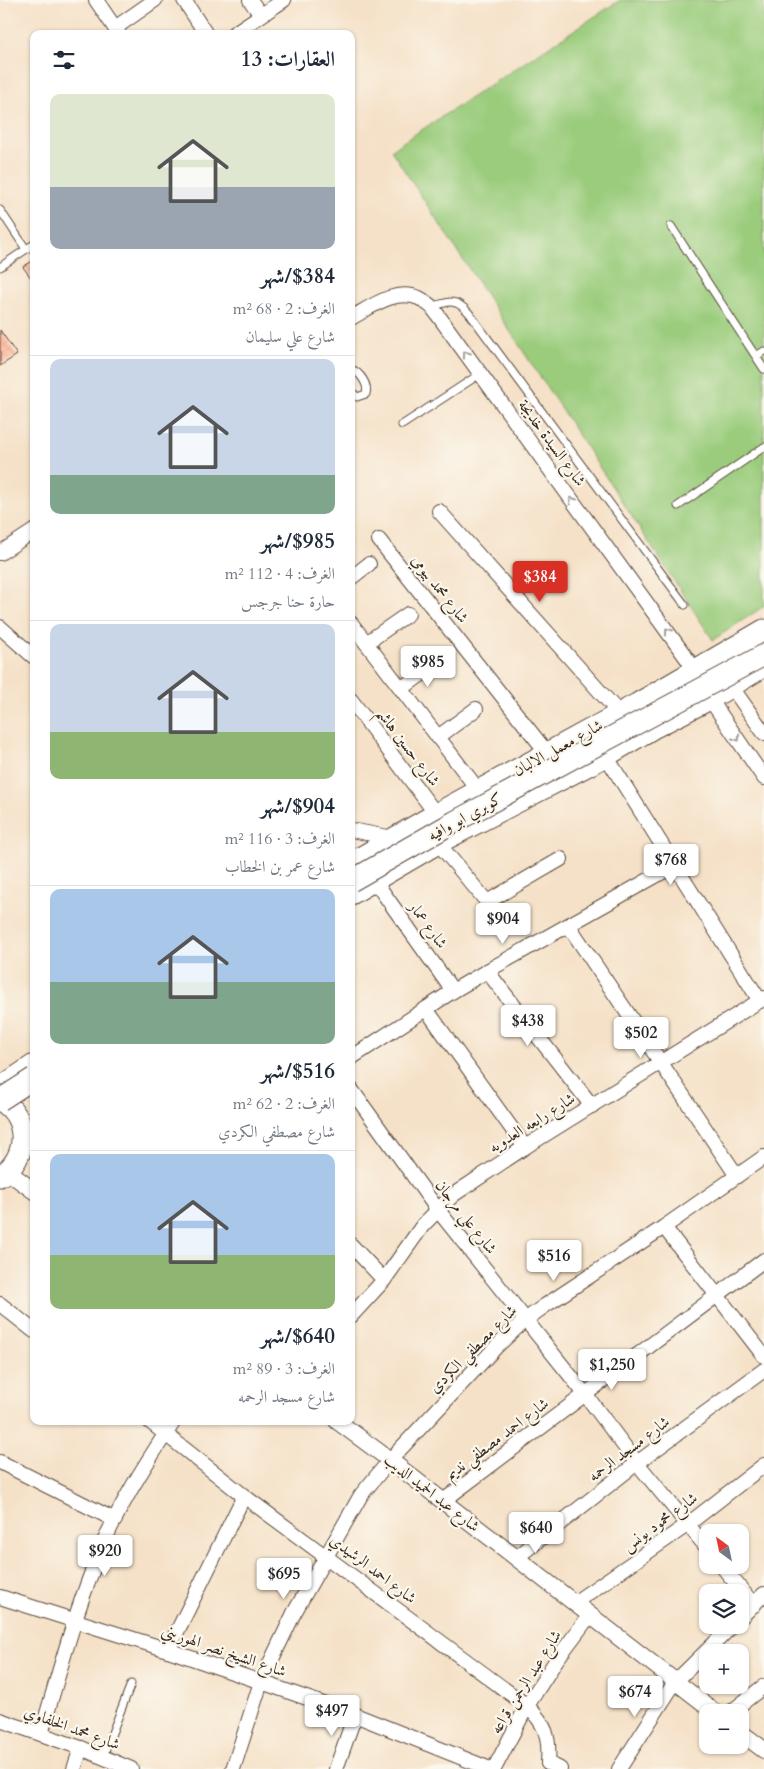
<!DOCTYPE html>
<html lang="ar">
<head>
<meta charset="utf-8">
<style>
  :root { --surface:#fff; --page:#f6f6f7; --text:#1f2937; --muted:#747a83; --line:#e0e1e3; --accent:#d93025 }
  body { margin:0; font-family:Cardo,Amiri,serif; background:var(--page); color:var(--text); direction:rtl; height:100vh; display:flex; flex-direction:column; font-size:19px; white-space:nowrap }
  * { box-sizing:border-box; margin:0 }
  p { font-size:16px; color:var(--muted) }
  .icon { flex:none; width:28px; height:28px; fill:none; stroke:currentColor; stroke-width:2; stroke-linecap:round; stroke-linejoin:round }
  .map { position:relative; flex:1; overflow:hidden; direction:ltr }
  .details { position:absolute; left:30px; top:30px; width:325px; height:1395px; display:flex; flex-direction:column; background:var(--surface); border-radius:10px; box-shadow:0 1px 4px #0004; direction:rtl }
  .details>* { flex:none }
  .needle { width:32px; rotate:327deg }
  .tools { position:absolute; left:699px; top:1524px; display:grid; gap:10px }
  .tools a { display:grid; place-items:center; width:50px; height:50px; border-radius:10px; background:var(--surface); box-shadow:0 1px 4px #0004; font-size:25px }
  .price { position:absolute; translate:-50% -42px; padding:0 11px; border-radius:5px; background:#fff; color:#222; font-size:16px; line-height:32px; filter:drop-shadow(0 1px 2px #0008) }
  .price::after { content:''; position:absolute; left:50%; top:30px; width:15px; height:11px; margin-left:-8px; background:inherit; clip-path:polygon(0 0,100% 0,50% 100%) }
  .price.on { background:var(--accent); color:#fff }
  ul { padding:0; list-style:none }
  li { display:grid; align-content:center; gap:10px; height:265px; padding:0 20px }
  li+li { border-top:1px solid var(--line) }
  li span { display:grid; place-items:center; height:155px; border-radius:10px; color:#555 }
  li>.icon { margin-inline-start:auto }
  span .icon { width:90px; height:90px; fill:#fffc; stroke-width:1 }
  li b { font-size:21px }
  h2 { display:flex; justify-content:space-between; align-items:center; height:60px; padding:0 20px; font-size:21px }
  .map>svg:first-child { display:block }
</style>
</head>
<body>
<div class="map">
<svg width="764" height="1769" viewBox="0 0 764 1769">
  <defs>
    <pattern id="building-cross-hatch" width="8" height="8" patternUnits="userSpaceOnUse" patternTransform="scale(1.25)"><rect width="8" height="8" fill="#ffab88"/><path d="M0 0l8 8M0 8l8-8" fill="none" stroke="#db9375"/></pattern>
  </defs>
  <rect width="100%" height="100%" fill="#fbf7ec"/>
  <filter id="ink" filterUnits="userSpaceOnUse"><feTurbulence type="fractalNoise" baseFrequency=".02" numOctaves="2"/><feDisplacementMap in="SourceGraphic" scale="10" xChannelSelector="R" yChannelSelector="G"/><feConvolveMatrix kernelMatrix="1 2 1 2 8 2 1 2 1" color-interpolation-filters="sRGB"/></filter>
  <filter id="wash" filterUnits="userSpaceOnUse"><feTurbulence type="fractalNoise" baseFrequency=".0096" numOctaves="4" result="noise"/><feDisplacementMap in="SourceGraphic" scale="20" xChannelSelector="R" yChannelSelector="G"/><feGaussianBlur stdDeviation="1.12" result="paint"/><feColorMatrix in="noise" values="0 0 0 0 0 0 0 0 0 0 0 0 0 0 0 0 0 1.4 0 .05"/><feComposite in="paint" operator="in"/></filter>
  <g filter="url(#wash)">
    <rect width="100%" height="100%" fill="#f5e1c7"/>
    <polygon fill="#9acc7c" stroke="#6a7b4d" points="620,0 764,0 764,606 713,640 391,150"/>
    <g id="blocks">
      <g fill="url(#building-cross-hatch)">
        <polygon points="34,260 34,282 23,267"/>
        <polygon points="0,330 17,355 0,366"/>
      </g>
    </g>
  </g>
  <g filter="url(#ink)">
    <use href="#blocks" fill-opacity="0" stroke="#574537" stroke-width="1"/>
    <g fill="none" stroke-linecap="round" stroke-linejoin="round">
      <defs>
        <g id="service">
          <polyline points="0,210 26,249"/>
          <polyline points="671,226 764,369"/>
          <polyline points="0,267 34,244"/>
          <path d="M 432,307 C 449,301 456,298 469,313 L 685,605"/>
          <polyline points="756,356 764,351"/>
          <path d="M 351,369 C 360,372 369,385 366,394 L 357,397 L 351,391"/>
          <polyline points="402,425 480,374"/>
          <polyline points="678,506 764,447"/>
          <polyline points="103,1756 131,1684"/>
        </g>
        <g id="minor">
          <polyline points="96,0 119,34"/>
          <polyline points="184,0 206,34"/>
          <polyline points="250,0 261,15"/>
          <polyline points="115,28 155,0"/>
          <polyline points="233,34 284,0"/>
          <path d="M 351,318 C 371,307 395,288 419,298 C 423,300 428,304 432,307 L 696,671"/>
          <polyline points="439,511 619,713"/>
          <polyline points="379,540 548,754"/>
          <polyline points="0,553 34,531"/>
          <polyline points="351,578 369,564"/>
          <polyline points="351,623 479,791"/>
          <polyline points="0,627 34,657"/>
          <polyline points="366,643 408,614"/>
          <polyline points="731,686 764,733"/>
          <polyline points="401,689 437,663"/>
          <polyline points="710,699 764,778"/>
          <polyline points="351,700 436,814"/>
          <polyline points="438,737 476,709"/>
          <polyline points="606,756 760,1001"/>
          <polyline points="351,830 393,838"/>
          <polyline points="438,843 487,902 561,859"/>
          <polyline points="374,880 453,991"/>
          <polyline points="569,926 737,1176"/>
          <polyline points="487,971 592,1106"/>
          <polyline points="426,1009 525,1147"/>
          <polyline points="351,1058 453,991 487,971 675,865"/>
          <polyline points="351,1089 437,1209 585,1394 637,1463 708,1549"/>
          <polyline points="664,1227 764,1356"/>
          <polyline points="351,1245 384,1280"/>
          <polyline points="0,1304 34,1331"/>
          <polyline points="351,1316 384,1280 423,1225 453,1195 525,1147 764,998"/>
          <path d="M 149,1421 L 244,1496 L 527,1706 C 546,1724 550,1737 548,1763"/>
          <polyline points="0,1462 115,1520"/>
          <polyline points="443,1501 764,1260"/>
          <polyline points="516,1558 637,1463 764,1370"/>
          <polyline points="721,1565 754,1605"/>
          <polyline points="0,1597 168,1650 261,1682 355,1715 490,1769"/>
          <polyline points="574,1603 687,1525 764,1465"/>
          <polyline points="740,1618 764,1594"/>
          <polyline points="168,1650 244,1496"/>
          <polyline points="731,1712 764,1686"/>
          <polyline points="0,1720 81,1748 131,1769"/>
          <path d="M 41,1734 C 58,1677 73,1619 95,1564 C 114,1513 144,1466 174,1421"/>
          <polyline points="548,1763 560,1769"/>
          <polyline points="74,1769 81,1748"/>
          <polyline points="233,1769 261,1682 294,1613 361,1495 390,1460 496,1347 525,1320 546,1305 664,1227 764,1157"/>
          <polyline points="336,1769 355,1715"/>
          <polyline points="494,1769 527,1706 557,1659 590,1615"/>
          <polyline points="619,1769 675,1682 733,1625"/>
        </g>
        <g id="tertiary">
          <polyline points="7,1171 34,1191"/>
          <polyline points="337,1421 390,1460 715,1712"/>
          <polyline points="740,1732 764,1750"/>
        </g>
        <g id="primary">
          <polyline points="351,863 436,814 637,704 764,630"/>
          <polyline points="351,894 438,843 606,756 653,728 710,699 764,666"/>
          <polyline points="0,1088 34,1065"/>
          <path d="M 0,1100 C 30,1117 29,1159 0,1176"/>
        </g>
      </defs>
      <use href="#service" stroke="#574537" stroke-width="9"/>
      <use href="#minor" stroke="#574537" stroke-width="16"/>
      <use href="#tertiary" stroke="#574537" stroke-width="18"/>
      <use href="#primary" stroke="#574537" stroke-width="23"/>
      <use href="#service" stroke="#fff" stroke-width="7"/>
      <use href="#minor" stroke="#fff" stroke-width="14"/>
      <use href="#tertiary" stroke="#fff" stroke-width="16"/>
      <use href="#primary" stroke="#fff" stroke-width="21"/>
      <defs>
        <g id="primary-bridge">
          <polyline points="351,881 454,822 764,655"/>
          <polyline points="0,1100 34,1078"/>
        </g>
      </defs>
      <use href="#primary-bridge" stroke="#574537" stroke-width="23" stroke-linecap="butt"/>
      <use href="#primary-bridge" stroke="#fff" stroke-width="21"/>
    </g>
    <defs><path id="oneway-chevron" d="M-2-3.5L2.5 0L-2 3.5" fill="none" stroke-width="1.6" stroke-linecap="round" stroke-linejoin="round" transform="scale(1.25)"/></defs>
    <g stroke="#a79f9a">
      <use href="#oneway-chevron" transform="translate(466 354) rotate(-126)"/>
      <use href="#oneway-chevron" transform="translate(572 500) rotate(-126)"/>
      <use href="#oneway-chevron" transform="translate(668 631) rotate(-126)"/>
      <use href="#oneway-chevron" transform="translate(737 738) rotate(55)"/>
    </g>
  </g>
  <g text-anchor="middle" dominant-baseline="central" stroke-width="4.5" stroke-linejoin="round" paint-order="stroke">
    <g font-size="16" fill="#3b2a1e" stroke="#fbf7ec">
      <text transform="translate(552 443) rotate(54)">شارع السيدة خديجة</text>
      <text transform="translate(440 589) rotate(52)">شارع محمد بيومي</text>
      <text transform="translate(408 747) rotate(53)">شارع حسين هاشم</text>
      <text transform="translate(558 748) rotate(-29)">شارع معمل الالبان</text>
      <text transform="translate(465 817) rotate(-29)">كوبري ابو وافيه</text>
      <text transform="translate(428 925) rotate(54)">شارع عمار</text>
      <text transform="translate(532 1123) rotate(-32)">شارع رابعه العدويه</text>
      <text transform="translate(466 1217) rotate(52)">شارع علي مرجان</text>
      <text transform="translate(473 1349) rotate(-45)">شارع مصطفي الكردي</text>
      <text transform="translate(497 1439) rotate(-37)">شارع احمد مصطفي نديم</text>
      <text transform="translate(629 1449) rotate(-37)">شارع مسجد الرحمه</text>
      <text transform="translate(432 1493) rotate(38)">شارع عبد الحميد الديب</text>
      <text transform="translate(660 1522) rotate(-36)">شارع محمود يونس</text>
      <text transform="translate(373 1569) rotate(37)">شارع احمد الرشيدي</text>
      <text transform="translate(224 1651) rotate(19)">شارع الشيخ نصر الهوريني</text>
      <text transform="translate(526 1682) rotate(-58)">شارع عبد الرحمن قراعه</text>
      <text transform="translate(72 1728) rotate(20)">شارع محمد الخلفاوي</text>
    </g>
  </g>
</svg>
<div class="tools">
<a><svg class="needle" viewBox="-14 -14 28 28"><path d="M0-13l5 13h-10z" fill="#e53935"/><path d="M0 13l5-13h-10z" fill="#747a83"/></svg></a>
<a><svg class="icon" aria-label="layers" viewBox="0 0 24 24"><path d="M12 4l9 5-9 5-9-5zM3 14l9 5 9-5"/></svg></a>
<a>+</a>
<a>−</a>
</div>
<b class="price on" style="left:540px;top:603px">$384</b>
<b class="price" style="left:428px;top:688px">$985</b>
<b class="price" style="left:671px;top:886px">$768</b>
<b class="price" style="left:503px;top:945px">$904</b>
<b class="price" style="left:528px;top:1047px">$438</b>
<b class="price" style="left:641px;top:1059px">$502</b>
<b class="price" style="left:554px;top:1282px">$516</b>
<b class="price" style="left:612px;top:1391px">$1,250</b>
<b class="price" style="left:536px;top:1554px">$640</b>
<b class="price" style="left:105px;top:1577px">$920</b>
<b class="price" style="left:284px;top:1600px">$695</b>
<b class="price" style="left:635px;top:1718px">$674</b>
<b class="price" style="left:332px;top:1737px">$497</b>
<section class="details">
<h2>العقارات: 13<svg class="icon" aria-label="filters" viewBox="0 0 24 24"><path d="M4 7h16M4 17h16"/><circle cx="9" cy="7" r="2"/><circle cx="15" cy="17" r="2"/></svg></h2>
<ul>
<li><span style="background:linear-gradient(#dfe7d0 60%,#9aa5b1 0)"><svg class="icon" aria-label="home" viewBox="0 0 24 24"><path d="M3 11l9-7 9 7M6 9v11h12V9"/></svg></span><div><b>$384/شهر</b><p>الغرف: 2 · 68 m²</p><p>شارع علي سليمان</p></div></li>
<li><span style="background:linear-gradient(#c9d6e8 75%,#7fa58c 0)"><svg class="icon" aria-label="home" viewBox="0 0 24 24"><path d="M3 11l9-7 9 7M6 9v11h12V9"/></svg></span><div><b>$985/شهر</b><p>الغرف: 4 · 112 m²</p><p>حارة حنا جرجس</p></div></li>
<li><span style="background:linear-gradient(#c9d6e8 70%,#8fb573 0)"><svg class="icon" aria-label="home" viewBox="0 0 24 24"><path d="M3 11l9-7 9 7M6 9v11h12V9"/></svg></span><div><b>$904/شهر</b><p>الغرف: 3 · 116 m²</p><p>شارع عمر بن الخطاب</p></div></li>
<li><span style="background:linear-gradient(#a9c7e8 60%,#7fa58c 0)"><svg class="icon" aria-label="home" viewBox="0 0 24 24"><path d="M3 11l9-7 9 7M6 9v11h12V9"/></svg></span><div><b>$516/شهر</b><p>الغرف: 2 · 62 m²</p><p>شارع مصطفي الكردي</p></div></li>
<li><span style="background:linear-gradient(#a9c7e8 65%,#8fb573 0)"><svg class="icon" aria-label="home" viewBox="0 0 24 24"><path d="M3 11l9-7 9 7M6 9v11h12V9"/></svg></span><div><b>$640/شهر</b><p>الغرف: 3 · 89 m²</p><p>شارع مسجد الرحمه</p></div></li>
</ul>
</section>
</div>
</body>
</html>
